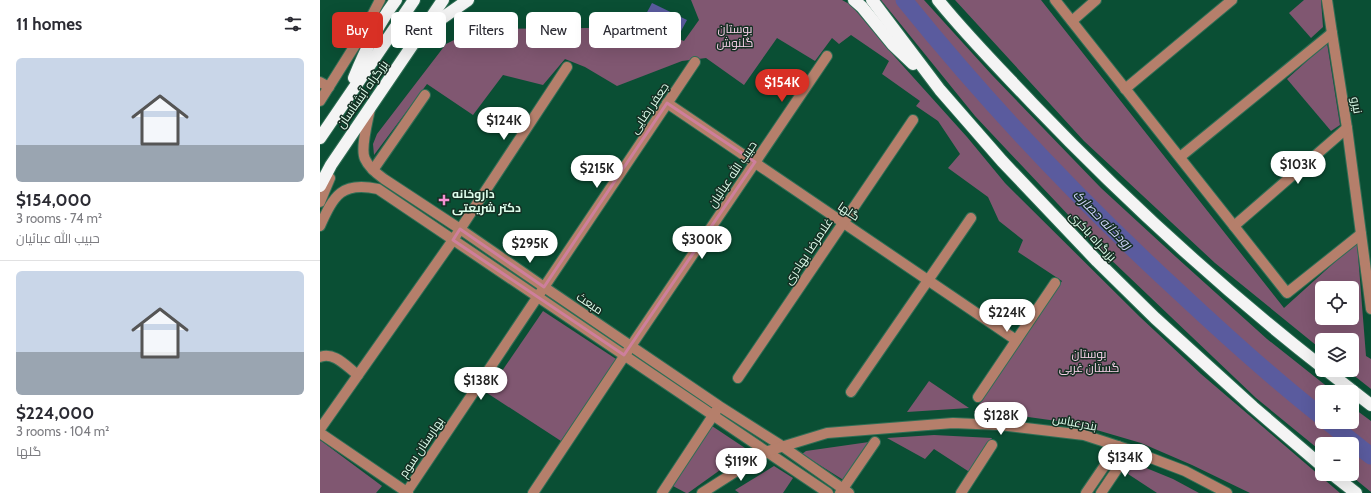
<!DOCTYPE html>
<html lang="en">
<head>
<meta charset="utf-8">
<style>
  :root { --surface:#fff; --page:#f2f2f3; --text:#2b2b33; --muted:#7c7c81; --line:#e1e1e2; --accent:#d93025 }
  body { margin:0; font-family:Cabin,Cairo,sans-serif; background:var(--page); color:var(--text); height:100vh; display:flex; flex-direction:column; font-size:15px; white-space:nowrap }
  * { box-sizing:border-box; margin:0 }
  p { font-size:13px; color:var(--muted) }
  .icon { flex:none; width:22px; height:22px; fill:none; stroke:currentColor; stroke-width:2; stroke-linecap:round; stroke-linejoin:round }
  .map { position:relative; flex:1; overflow:hidden }
  .sheet { display:flex; flex-direction:column; background:var(--surface); width:320px }
  .sheet>* { flex:none }
  .top-card { position:absolute; left:12px; top:12px; width:380px; height:36px; display:flex; gap:8px }
  .fabs { position:absolute; left:995px; top:281px; display:grid; gap:8px }
  .fabs a { display:grid; place-items:center; width:44px; height:44px; border-radius:6px; background:var(--surface); box-shadow:0 4px 16px #0002; font-size:20px }
  .price { position:absolute; translate:-50% -34px; padding:0 9px; border-radius:14px; background:#fff; color:#222; font-size:13px; line-height:26px; filter:drop-shadow(0 1px 2px #0008) }
  .price::after { content:''; position:absolute; left:50%; top:24px; width:12px; height:9px; margin-left:-6px; background:inherit; clip-path:polygon(0 0,100% 0,50% 100%) }
  .price.selected { background:var(--accent); color:#fff }
  ul { padding:0; list-style:none }
  li { display:grid; align-content:center; gap:8px; height:212px; padding:0 16px }
  li+li { border-top:1px solid var(--line) }
  li span { display:grid; place-items:center; height:124px; border-radius:6px; color:#555 }
  li>.icon { margin-inline-start:auto }
  span .icon { width:72px; height:72px; fill:#fffc; stroke-width:1 }
  li b { font-size:17px }
  h2 { display:flex; justify-content:space-between; align-items:center; height:48px; padding:0 16px; font-size:17px }
  .tag { padding:0 14px; border-radius:6px; background:var(--surface); box-shadow:0 4px 16px #0002; font-size:14px; line-height:36px }
  .tag.selected { background:var(--accent); color:#fff }
  main { display:flex; flex:1; min-height:0 }
  .map>svg:first-child { display:block }
</style>
</head>
<body>
<main>
<section class="sheet">
<h2>11 homes<svg class="icon" aria-label="filters" viewBox="0 0 24 24"><path d="M4 7h16M4 17h16"/><circle cx="9" cy="7" r="2"/><circle cx="15" cy="17" r="2"/></svg></h2>
<ul>
<li><span style="background:linear-gradient(#c9d6e8 70%,#9aa5b1 0)"><svg class="icon" aria-label="home" viewBox="0 0 24 24"><path d="M3 11l9-7 9 7M6 9v11h12V9"/></svg></span><div><b>$154,000</b><p>3 rooms · 74 m²</p><p>حبیب الله عبائیان</p></div></li>
<li><span style="background:linear-gradient(#c9d6e8 65%,#9aa5b1 0)"><svg class="icon" aria-label="home" viewBox="0 0 24 24"><path d="M3 11l9-7 9 7M6 9v11h12V9"/></svg></span><div><b>$224,000</b><p>3 rooms · 104 m²</p><p>گلها</p></div></li>
</ul>
</section>
<div class="map">
<svg width="1051" height="493" viewBox="0 0 1051 493">
  <rect width="100%" height="100%" fill="#0a4f34"/>
  <g fill="#805771" fill-rule="evenodd">
    <polygon points="371,0 522,0 531,5 575,57 647,137 685,183 820,317 881,374 1020,493 930,493 872,465 821,443 763,426 737,421 701,416 654,412 742,281 698,252 703,240 679,221 668,197 628,168 640,154 618,121 596,106 600,101 562,74 569,61 531,35 519,44 512,38 495,61 457,38 424,85 386,58 362,61 297,86 265,67 245,59 223,85 183,75 153,115 107,84 54,155 53,144 57,134 126,44 156,29 268,28 321,25 364,41 379,20"/>
    <polygon points="561,0 604,0 672,75 781,188 856,257 947,339 1014,392 1002,392 1002,422 1032,422 1032,407 1051,421 1051,492 1029,474 1032,474 1032,444 1002,444 1002,452 936,398 786,255 655,116"/>
    <path d="M 635,0 L 721,0 L 964,308 L 1037,242 L 1046,356 L 1051,359 L 1051,389 L 1027,370 L 1032,370 L 1032,340 L 1002,340 L 1002,350 L 895,263 L 764,141 ZM 1002,288 L 1032,288 L 1032,318 L 1002,318 Z"/>
    <polygon points="984,0 1001,0 1003,27 991,38 969,13"/>
    <polygon points="1007,43 1020,125 1011,131 967,79"/>
    <polygon points="223,311 296,359 241,441 167,393"/>
    <polygon points="609,381 649,408 587,412"/>
    <polygon points="392,426 428,450 368,493 366,493 353,486"/>
    <polygon points="614,435 672,438 651,473 614,449 605,459 567,438"/>
    <polygon points="0,440 62,486 56,493 0,493"/>
    <polygon points="549,442 525,481 482,454 486,451"/>
    <polygon points="814,463 853,479 879,493 837,493 808,474"/>
    <polygon points="454,466 473,478 463,493 419,493 415,490"/>
  </g>
  <polygon fill="#5a5b9e" points="332,3 367,20 360,33 325,16"/>
  <g fill="none" stroke-linecap="round" stroke-linejoin="round">
    <g stroke="#5a5b9e" stroke-width="17">
      <path d="M 584,0 C 668,104 760,201 859,292 C 905,335 952,378 1002,417"/>
      <polyline points="1008,422 1051,456"/>
    </g>
    <defs>
      <g id="minor">
        <polyline points="735,0 967,293 1041,234"/>
        <polyline points="1007,0 1012,33 1027,128 1051,309"/>
        <polyline points="752,21 776,0"/>
        <polyline points="0,82 9,87"/>
        <polyline points="805,89 912,0"/>
        <polyline points="0,101 44,31 60,0"/>
        <polyline points="347,103 696,340"/>
        <path d="M 50,109 C 48,120 40,149 45,159 C 49,168 57,174 64,179 L 140,229 L 224,287 L 399,406 L 462,446 L 529,493"/>
        <polyline points="860,157 1012,33"/>
        <polyline points="53,170 105,95"/>
        <polyline points="0,202 10,178"/>
        <path d="M 0,226 C 14,195 22,181 58,189 L 508,493"/>
        <polyline points="914,226 1027,128"/>
        <path d="M 0,357 C 14,351 27,367 38,375"/>
        <polyline points="418,378 593,120"/>
        <polyline points="531,392 651,218"/>
        <polyline points="658,397 735,283"/>
        <polyline points="0,429 133,240 247,67"/>
        <polyline points="0,433 88,493"/>
        <polyline points="86,493 375,62"/>
        <polyline points="213,493 311,346 507,56"/>
        <polyline points="342,493 396,411"/>
        <polyline points="382,493 448,451 507,433 633,423 680,425 764,435 810,450 865,471 907,493"/>
        <polyline points="520,493 555,442"/>
        <polyline points="641,493 672,445"/>
        <polyline points="766,493 798,446"/>
        <polyline points="781,493 810,450"/>
      </g>
      <g id="highway">
        <polyline points="534,0 542,7 573,45 593,64"/>
        <polyline points="552,0 620,90 682,161 777,261 835,318 933,407 1002,466"/>
        <path d="M 618,0 C 647,36 680,69 712,103 C 801,196 900,287 1002,367"/>
        <polyline points="108,28 148,0"/>
        <path d="M 34,78 C 45,51 58,24 76,0"/>
        <polyline points="0,138 94,0"/>
        <polyline points="0,186 11,165 123,0"/>
        <polyline points="1006,370 1051,405"/>
        <polyline points="1012,474 1036,493"/>
      </g>
    </defs>
    <use href="#minor" stroke="#306e55" stroke-width="12"/>
    <use href="#highway" stroke="#306e55" stroke-width="14"/>
    <use href="#minor" stroke="#b57f6b" stroke-width="10"/>
    <use href="#highway" stroke="#f4f4f4" stroke-width="12"/>
  </g>
  <path fill="none" stroke="#ce7f9c" stroke-width="3" stroke-linejoin="round" d="M 347,103 L 435,162 L 304,355 L 133,240 L 140,229 L 224,287 Z"/>
  <path fill="#f591d3" stroke="#152f23" stroke-width="1.5" d="M122 194h4v4h4v4h-4v4h-4v-4h-4v-4h4z"/>
  <g text-anchor="middle" dominant-baseline="central" stroke-width="3" stroke-linejoin="round" paint-order="stroke">
    <g font-size="12" fill="#f7d0e8" stroke="#152f23">
      <text x="415" y="28">بوستان<tspan x="415" dy="14">گلنوش</tspan></text>
      <text x="769" y="353">بوستان<tspan x="769" dy="14">گستان غربی</tspan></text>
    </g>
    <g font-size="12" fill="#ddfdeb" stroke="#152f23">
      <text transform="translate(42 94) rotate(-55)">بزرگراه آبشناسان</text>
      <text transform="translate(1037 105) rotate(80)">نیرو</text>
      <text transform="translate(329 108) rotate(-56)">جعفر رضایی</text>
      <text transform="translate(412 174) rotate(-56)">حبیب الله عبائیان</text>
      <text transform="translate(529 211) rotate(34)">گلها</text>
      <text transform="translate(773 236) rotate(47)">بزرگراه باکری</text>
      <text transform="translate(488 251) rotate(-56)">غلامرضا بهادری</text>
      <text transform="translate(270 303) rotate(34)">مبعث</text>
      <text transform="translate(755 422) rotate(11)">بندرعباس</text>
      <text transform="translate(101 447) rotate(-56)">بهارستان سوم</text>
    </g>
    <g font-size="12" font-weight="bold" fill="#ddfdeb" stroke="#152f23" text-anchor="start">
      <text x="132" y="193">داروخانه<tspan x="132" dy="14">دکتر شریعتی</tspan></text>
    </g>
    <g font-size="13" font-style="italic" fill="#cfd3fa" stroke="#152f23">
      <text transform="translate(783 219) rotate(45)">رودخانه حصارک</text>
    </g>
  </g>
</svg>
<div class="fabs">
<a><svg class="icon" aria-label="locate" viewBox="0 0 24 24"><circle cx="12" cy="12" r="6"/><path d="M12 2v4M12 18v4M2 12h4M18 12h4"/></svg></a>
<a><svg class="icon" aria-label="layers" viewBox="0 0 24 24"><path d="M12 4l9 5-9 5-9-5zM3 14l9 5 9-5"/></svg></a>
<a>+</a>
<a>−</a>
</div>
<b class="price selected" style="left:462px;top:103px">$154K</b>
<b class="price" style="left:184px;top:141px">$124K</b>
<b class="price" style="left:978px;top:185px">$103K</b>
<b class="price" style="left:277px;top:189px">$215K</b>
<b class="price" style="left:382px;top:260px">$300K</b>
<b class="price" style="left:210px;top:264px">$295K</b>
<b class="price" style="left:687px;top:333px">$224K</b>
<b class="price" style="left:161px;top:401px">$138K</b>
<b class="price" style="left:681px;top:436px">$128K</b>
<b class="price" style="left:805px;top:478px">$134K</b>
<b class="price" style="left:421px;top:482px">$119K</b>
<div class="top-card">
<a class="tag selected">Buy</a>
<a class="tag">Rent</a>
<a class="tag">Filters</a>
<a class="tag">New</a>
<a class="tag">Apartment</a>
</div>
</div>
</main>
</body>
</html>
